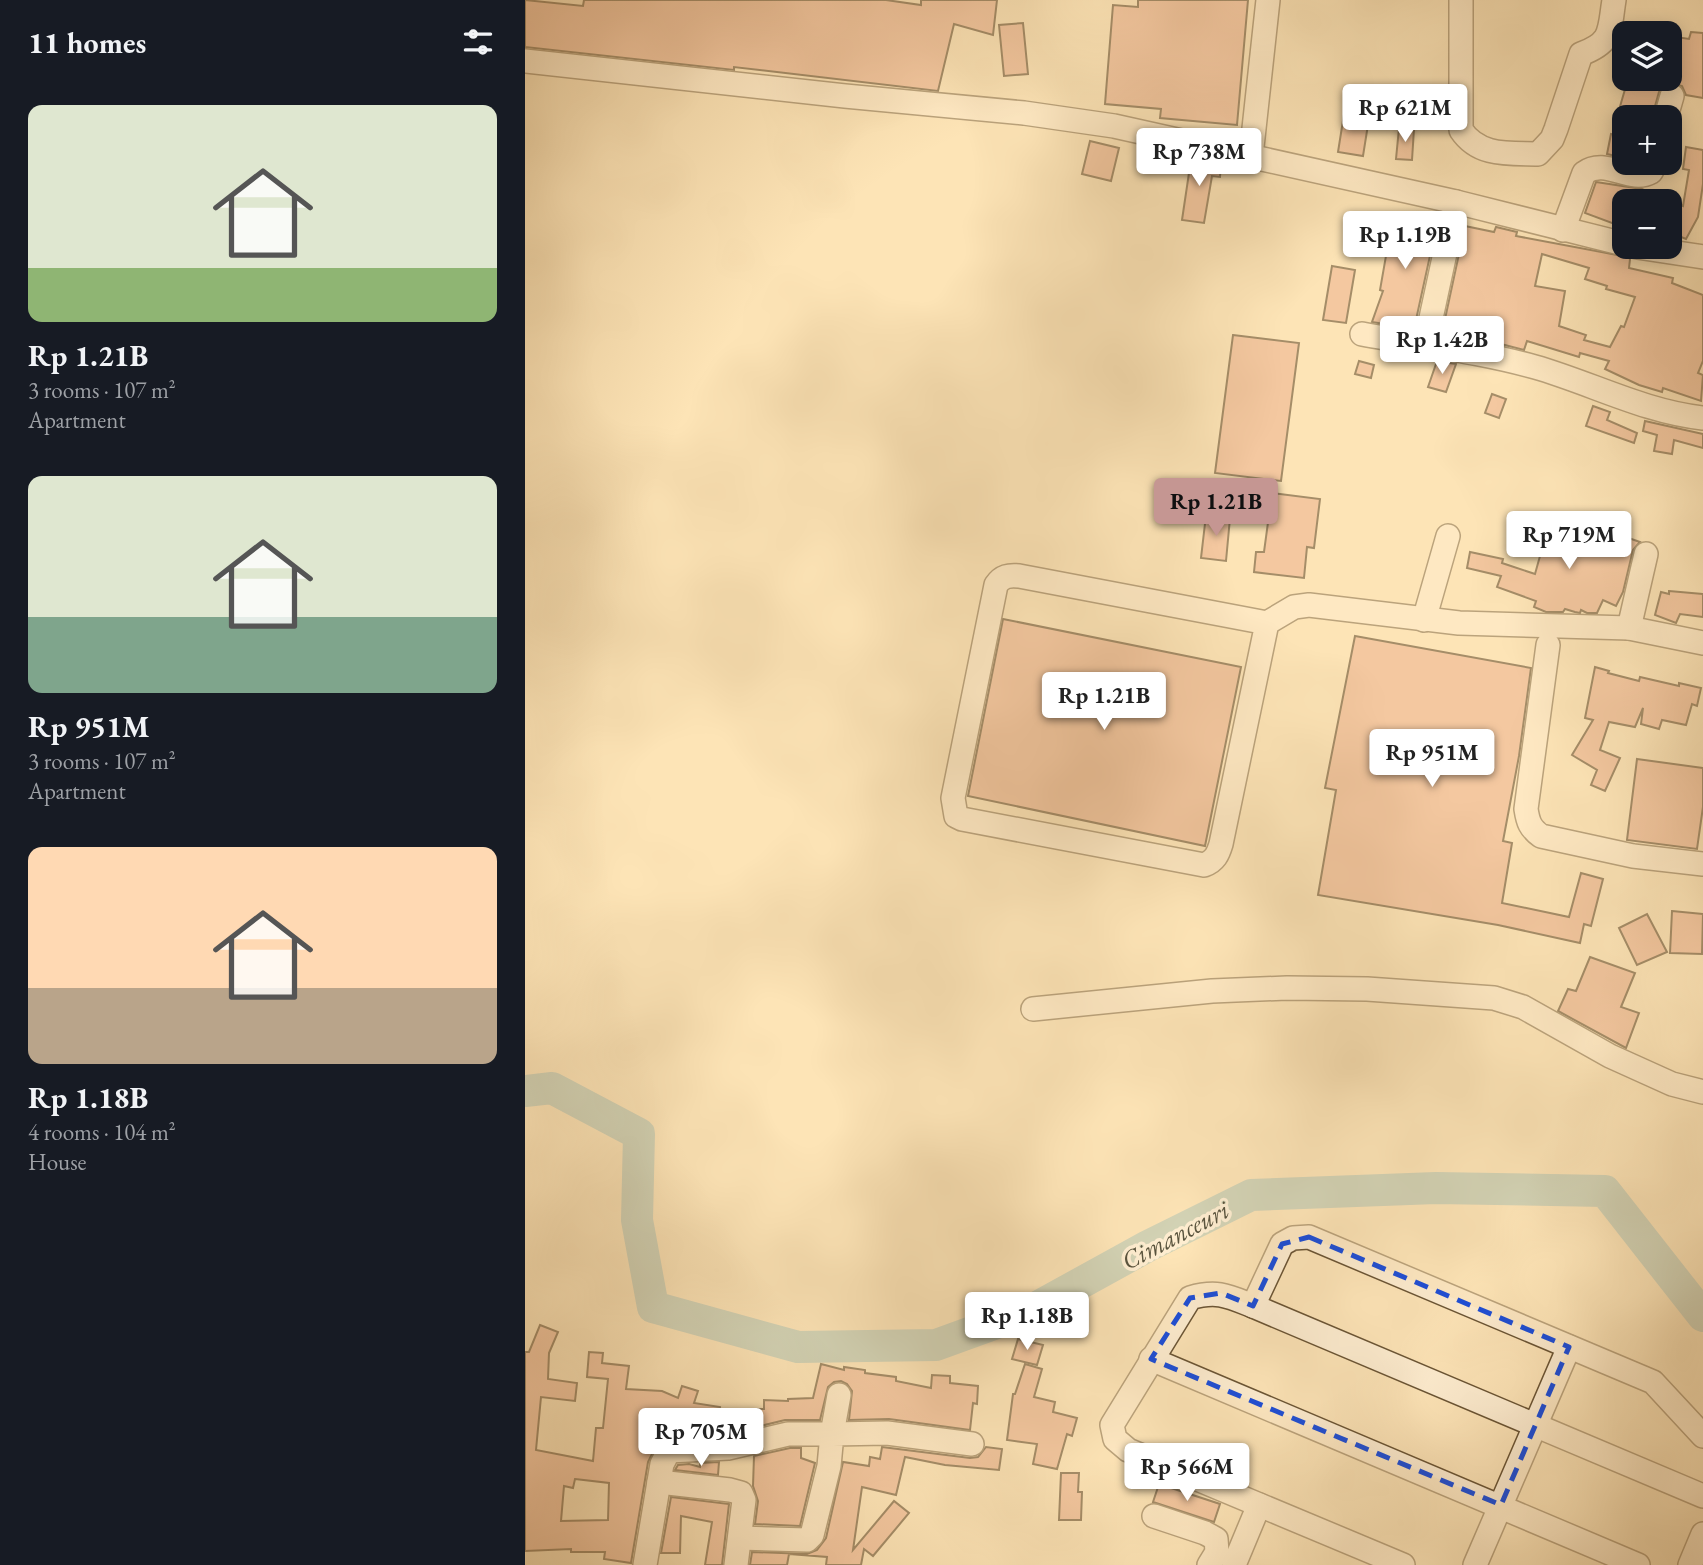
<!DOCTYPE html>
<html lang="en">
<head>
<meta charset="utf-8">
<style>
  :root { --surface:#171b24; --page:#20242c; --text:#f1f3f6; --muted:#9ea1a6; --accent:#c59692 }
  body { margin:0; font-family:"EB Garamond",serif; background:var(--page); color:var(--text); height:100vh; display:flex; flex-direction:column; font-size:26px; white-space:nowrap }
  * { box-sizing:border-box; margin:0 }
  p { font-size:23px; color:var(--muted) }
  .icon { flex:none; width:38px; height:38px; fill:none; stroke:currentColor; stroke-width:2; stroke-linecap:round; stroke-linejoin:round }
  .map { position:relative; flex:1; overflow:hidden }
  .details { display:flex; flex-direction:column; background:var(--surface); width:525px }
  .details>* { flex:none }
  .controls { position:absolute; left:1087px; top:21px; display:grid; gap:14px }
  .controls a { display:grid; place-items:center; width:70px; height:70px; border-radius:14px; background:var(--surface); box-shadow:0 4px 18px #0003; font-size:35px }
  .price { position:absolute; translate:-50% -60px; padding:0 16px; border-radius:7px; background:#fff; color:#222; font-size:23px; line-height:46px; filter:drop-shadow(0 2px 4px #0008) }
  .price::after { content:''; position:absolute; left:50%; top:42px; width:21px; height:16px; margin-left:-10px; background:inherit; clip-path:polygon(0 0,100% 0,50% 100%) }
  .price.selected { background:var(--accent); color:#111 }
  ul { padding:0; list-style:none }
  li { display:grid; align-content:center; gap:14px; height:371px; padding:0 28px }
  li span { display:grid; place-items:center; height:217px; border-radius:14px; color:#555 }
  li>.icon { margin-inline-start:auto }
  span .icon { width:126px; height:126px; fill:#fffc; stroke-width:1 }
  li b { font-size:30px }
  h2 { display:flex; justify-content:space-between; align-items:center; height:84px; padding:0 28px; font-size:30px }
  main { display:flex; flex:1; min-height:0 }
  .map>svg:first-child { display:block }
</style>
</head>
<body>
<main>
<section class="details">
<h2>11 homes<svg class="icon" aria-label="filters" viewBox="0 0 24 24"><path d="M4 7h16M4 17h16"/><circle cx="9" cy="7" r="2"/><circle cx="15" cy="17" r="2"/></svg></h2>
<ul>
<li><span style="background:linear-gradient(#dfe7d0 75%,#8fb573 0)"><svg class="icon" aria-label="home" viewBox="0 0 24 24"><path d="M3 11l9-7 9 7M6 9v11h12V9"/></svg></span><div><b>Rp 1.21B</b><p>3 rooms · 107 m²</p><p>Apartment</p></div></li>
<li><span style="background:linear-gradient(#dfe7d0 65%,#7fa58c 0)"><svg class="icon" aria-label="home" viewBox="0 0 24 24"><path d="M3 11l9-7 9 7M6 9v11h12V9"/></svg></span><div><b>Rp 951M</b><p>3 rooms · 107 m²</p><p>Apartment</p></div></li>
<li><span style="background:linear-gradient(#ffd9b3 65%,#b9a48a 0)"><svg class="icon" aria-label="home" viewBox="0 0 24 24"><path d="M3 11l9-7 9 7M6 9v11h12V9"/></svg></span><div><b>Rp 1.18B</b><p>4 rooms · 104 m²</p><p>House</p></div></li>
</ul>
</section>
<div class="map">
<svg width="1178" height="1565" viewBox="0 0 1178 1565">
  <rect width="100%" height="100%" fill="#fde4b7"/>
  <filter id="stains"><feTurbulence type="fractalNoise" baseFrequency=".00286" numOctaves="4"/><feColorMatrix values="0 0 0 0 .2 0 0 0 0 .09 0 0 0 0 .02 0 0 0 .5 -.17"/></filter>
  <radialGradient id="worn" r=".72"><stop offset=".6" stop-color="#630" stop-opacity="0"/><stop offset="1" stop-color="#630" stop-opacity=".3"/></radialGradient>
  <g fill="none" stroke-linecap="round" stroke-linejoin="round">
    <polyline stroke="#a0beb3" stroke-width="32" points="0,1091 27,1088 114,1134 112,1220 128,1307 273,1347 411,1345 505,1311 623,1246 726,1195 911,1188 1080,1191 1178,1316"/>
  </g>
  <g fill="#e8a785" stroke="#3a250a" stroke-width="2" fill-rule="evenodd">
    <polygon points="0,0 58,6 59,0 361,0 396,5 396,0 472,0 468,35 429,24 413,91 209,67 209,70 0,47"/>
    <polygon points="613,0 723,0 712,125 635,118 636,109 580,104 588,5 613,7"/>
    <polygon points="498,23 503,74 479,76 474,25"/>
    <polygon points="1166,32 1178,33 1178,98 1161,95 1157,86 1144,82 1138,86 1134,92 1127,117 1118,117 1094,110 1103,79 1144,79 1144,36 1164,39"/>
    <polygon points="820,108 845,112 838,156 813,152"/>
    <polygon points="874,128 889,129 887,160 871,159"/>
    <polygon points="1086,134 1099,136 1099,158 1082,154"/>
    <polygon points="565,141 594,148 586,181 557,174"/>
    <polygon points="1161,147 1178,150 1178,184 1173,217 1161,239 1144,232 1144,216 1151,203 1158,206 1164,170 1158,169"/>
    <polygon points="662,157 696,164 695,177 687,176 679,223 657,220 664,173 660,172"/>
    <polygon points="1071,182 1117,189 1145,201 1099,201 1099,215 1095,226 1060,213"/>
    <polygon points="868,216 892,221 893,216 913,219 889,329 847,322 858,291 855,290"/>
    <path d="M 940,226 L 969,232 L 971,227 L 992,232 L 991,236 L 1103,257 L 1105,259 L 1104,268 L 1148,278 L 1147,283 L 1178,295 L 1178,361 L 1173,373 L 1178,375 L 1176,401 L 1138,388 L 1137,392 L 1114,385 L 1080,369 L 1084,361 L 1055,353 L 1054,357 L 1002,341 L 999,350 L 976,344 L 977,341 L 938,330 L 936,337 L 917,333 ZM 1017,254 L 1064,268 L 1060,279 L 1082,286 L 1081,289 L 1110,297 L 1099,327 L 1096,326 L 1085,347 L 1059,340 L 1061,335 L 1034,326 L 1040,291 L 1010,286 Z"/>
    <polygon points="807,266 830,270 821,323 798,320"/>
    <polygon points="708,335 774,343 756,481 690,473"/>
    <polygon points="834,361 849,365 846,378 830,374"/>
    <polygon points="912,361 931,364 921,392 903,387"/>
    <polygon points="967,394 981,399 974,418 960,413"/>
    <polygon points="1068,406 1085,412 1082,420 1112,433 1109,443 1061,426"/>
    <polygon points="1120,421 1178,434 1178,448 1149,440 1147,454 1129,451 1132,435 1118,431"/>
    <polygon points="747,493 795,499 789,548 782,547 779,578 729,572 731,552 739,552"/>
    <polygon points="681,515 705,518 701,561 676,558"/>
    <polygon points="1055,527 1078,529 1115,542 1108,550 1098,592 1091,606 1078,600 1072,613 1062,613 1056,610 1055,613 1050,612 1040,609 1038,612 1021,612 1009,607 1011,601 972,587 976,576 942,568 945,552 978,559 977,563 1010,574 1022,531 1055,537"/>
    <polygon points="1144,591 1178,594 1178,617 1155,614 1151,623 1130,615 1136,592 1144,594"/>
    <polygon points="478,619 716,667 680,846 443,796"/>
    <polygon points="830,636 1006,668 994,756 978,841 987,843 977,903 1044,917 1056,873 1078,879 1066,926 1059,924 1055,943 973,925 793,895 811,790 800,788"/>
    <polygon points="1070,667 1084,671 1083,673 1114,681 1115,677 1154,686 1154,683 1176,688 1172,706 1167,704 1161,725 1137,720 1134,729 1116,724 1118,708 1110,727 1084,722 1075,750 1095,758 1080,791 1066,785 1072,770 1047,755 1068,720 1060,718"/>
    <polygon points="1112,759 1178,768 1178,807 1172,849 1102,840"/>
    <polygon points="1147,911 1178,914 1177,954 1145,953"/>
    <polygon points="1122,914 1142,952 1112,965 1094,928"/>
    <polygon points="1065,957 1110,973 1096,1007 1114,1013 1101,1048 1033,1011 1043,989 1051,991"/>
    <path d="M 15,1325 L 33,1332 L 24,1353 L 23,1379 L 52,1383 L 50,1401 L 16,1397 L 11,1450 L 68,1461 L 71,1428 L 78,1428 L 83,1379 L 62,1377 L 64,1352 L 78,1353 L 77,1363 L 104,1366 L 101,1389 L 137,1391 L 153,1398 L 157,1386 L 173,1391 L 169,1403 L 195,1407 L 191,1435 L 168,1436 L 141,1432 L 140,1438 L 132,1444 L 123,1462 L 106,1563 L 79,1559 L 80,1552 L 46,1552 L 46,1549 L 0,1551 L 0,1352 L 4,1352 ZM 50,1479 L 84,1483 L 83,1520 L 36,1521 L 39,1486 L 48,1488 Z"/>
    <polygon points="493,1339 518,1345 512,1365 487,1359"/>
    <polygon points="296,1364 319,1370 319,1367 340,1370 340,1373 371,1377 371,1381 406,1388 407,1375 425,1376 425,1383 453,1386 452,1404 448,1403 445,1430 364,1419 324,1420 327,1391 322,1384 316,1381 309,1382 303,1387 295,1420 260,1420 219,1430 219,1409 239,1409 239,1400 263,1401 263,1399 288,1398"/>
    <polygon points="500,1364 517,1369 509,1397 530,1402 528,1412 552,1418 547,1436 542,1434 532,1469 508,1464 512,1444 482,1440 488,1394 490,1394"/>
    <polygon points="357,1447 445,1458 453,1457 461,1447 477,1449 474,1470 420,1465 380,1457 371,1495 337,1487 328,1550 369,1501 384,1513 348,1556 339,1549 336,1565 301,1565 302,1557 264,1554 262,1565 225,1565 227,1552 282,1554 292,1550 301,1538 318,1462 344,1466 345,1457 355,1459"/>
    <polygon points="265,1448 276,1448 276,1458 290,1463 275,1526 230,1524 233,1501 228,1486 229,1456"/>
    <polygon points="194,1462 193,1475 150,1470 153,1465 164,1464 175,1467 175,1463"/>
    <polygon points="536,1473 554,1473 553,1492 557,1492 556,1520 534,1520"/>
    <polygon points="634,1484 695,1504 689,1522 628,1502"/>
    <polygon points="146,1497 204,1504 197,1565 180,1565 187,1522 156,1516 155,1553 136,1553"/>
  </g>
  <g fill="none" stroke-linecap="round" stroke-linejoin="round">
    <defs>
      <g id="minor">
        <path d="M 936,0 L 936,130 C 954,157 984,153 1013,154 L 1027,139 L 1031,129 L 1056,54 C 1088,42 1084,31 1089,0"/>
        <polyline points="0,61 320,96 499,113 589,126 931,202 1099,244"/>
        <polyline points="1141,117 1147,96"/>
        <polyline points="726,156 743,0"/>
        <path d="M 1038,230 L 1059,173 C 1081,157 1105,184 1126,172 L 1131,163"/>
        <polyline points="1112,247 1178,257"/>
        <path d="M 837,334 C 895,345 953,351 1010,367 C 1066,383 1120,412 1178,418"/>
        <polyline points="900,346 931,202"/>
        <polyline points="899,620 923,536"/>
        <path d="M 742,623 L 494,576 C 484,575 477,576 471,585 L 428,798 L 431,816 L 437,819 L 679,865 C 690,861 693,854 696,844 L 742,623 L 769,607 L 784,605 L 934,623 L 1104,628 L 1178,643"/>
        <polyline points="1104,628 1121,554"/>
        <path d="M 1023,645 L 1001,809 C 1003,822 1005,828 1016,836 L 1108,856 L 1178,864"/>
        <polyline points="508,1009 687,991 762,988 842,989 969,998 998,1007 1085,1056 1147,1084 1178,1092"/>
        <polyline points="728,1306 1178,1496"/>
        <polyline points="626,1359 1113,1565"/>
        <polyline points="134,1482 205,1490 216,1493 219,1500 211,1565"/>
        <polyline points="629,1516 680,1533 691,1539 692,1552 684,1565"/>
        <polyline points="215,1538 282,1540 287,1535 304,1466 307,1434 362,1433 447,1444"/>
        <polyline points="120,1565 137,1464 144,1451 203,1448 263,1434 307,1434 314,1395"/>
        <polyline points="709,1565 734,1505"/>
        <path d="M 878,1565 L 603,1450 L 590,1439 L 587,1425 L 665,1298 C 692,1290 703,1296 728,1306 L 757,1244 L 768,1238 L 784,1237 L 1128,1382 L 1178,1436"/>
        <polyline points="950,1565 1044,1347"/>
        <polyline points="1165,1565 1178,1534"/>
      </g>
    </defs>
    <use href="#minor" stroke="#6b5535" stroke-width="26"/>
    <use href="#minor" stroke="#feedd0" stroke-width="23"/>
  </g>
  <path d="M0 0H1178V1565H0ZM 784,1237 L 1044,1347 L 976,1505 L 626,1359 L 665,1298 L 696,1293 L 728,1306 L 757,1244 Z" fill="#fde4b7" fill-opacity=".55" fill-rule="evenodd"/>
  <path fill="none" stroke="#1d4ed8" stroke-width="5" stroke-dasharray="14 9" stroke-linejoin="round" d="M 784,1237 L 1044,1347 L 976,1505 L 626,1359 L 665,1298 L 696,1293 L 728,1306 L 757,1244 Z"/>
  <g text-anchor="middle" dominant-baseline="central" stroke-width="7" stroke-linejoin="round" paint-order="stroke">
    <g font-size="26" font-style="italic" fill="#59533d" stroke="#feedd0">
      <text transform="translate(650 1235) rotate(-28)">Cimanceuri</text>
    </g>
  </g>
  <rect width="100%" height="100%" filter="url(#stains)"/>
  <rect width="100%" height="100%" fill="url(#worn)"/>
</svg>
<div class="controls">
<a><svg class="icon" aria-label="layers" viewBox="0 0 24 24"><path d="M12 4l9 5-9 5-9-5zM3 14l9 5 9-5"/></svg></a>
<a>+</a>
<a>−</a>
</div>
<b class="price" style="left:880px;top:144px">Rp 621M</b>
<b class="price" style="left:674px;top:188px">Rp 738M</b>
<b class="price" style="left:880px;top:271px">Rp 1.19B</b>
<b class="price" style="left:917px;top:376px">Rp 1.42B</b>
<b class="price selected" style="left:691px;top:538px">Rp 1.21B</b>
<b class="price" style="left:1044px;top:571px">Rp 719M</b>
<b class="price" style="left:579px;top:732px">Rp 1.21B</b>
<b class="price" style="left:907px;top:789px">Rp 951M</b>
<b class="price" style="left:502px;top:1352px">Rp 1.18B</b>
<b class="price" style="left:176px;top:1468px">Rp 705M</b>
<b class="price" style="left:662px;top:1503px">Rp 566M</b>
</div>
</main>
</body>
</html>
